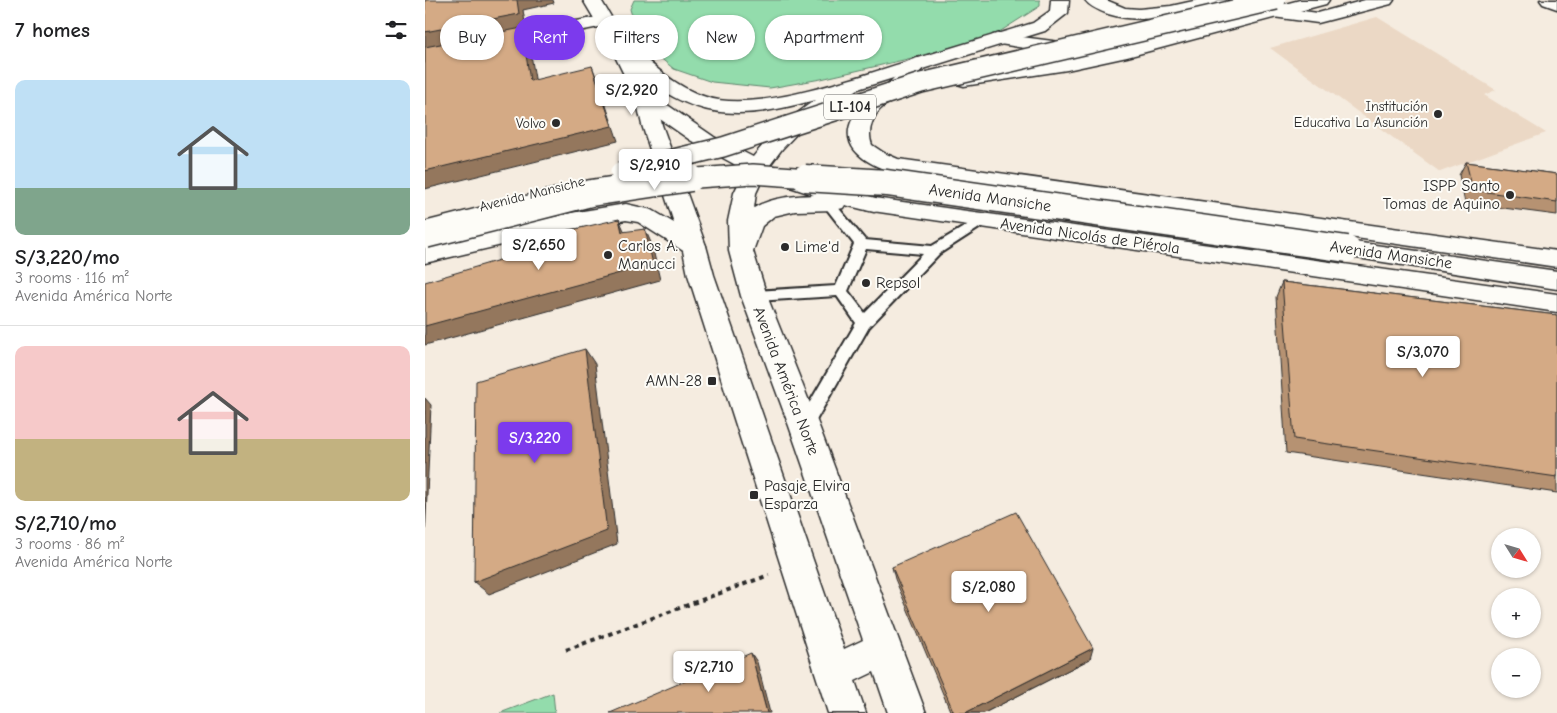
<!DOCTYPE html>
<html lang="en">
<head>
<meta charset="utf-8">
<style>
  :root { --surface:#fff; --page:#f2f2f2; --text:#202124; --muted:#757577; --line:#e0e0e0; --accent:#7c3aed }
  body { margin:0; font-family:"Comic Neue",sans-serif; background:var(--page); color:var(--text); height:100vh; display:flex; flex-direction:column; font-size:19px; white-space:nowrap }
  * { box-sizing:border-box; margin:0 }
  p { font-size:16px; color:var(--muted) }
  .icon { flex:none; width:28px; height:28px; fill:none; stroke:currentColor; stroke-width:2; stroke-linecap:round; stroke-linejoin:round }
  .map { position:relative; flex:1; overflow:hidden }
  .details { display:flex; flex-direction:column; background:var(--surface); width:425px }
  .details>* { flex:none }
  .top-card { position:absolute; left:15px; top:15px; width:475px; height:45px; display:flex; gap:10px }
  .needle { width:32px; rotate:127deg }
  .buttons { position:absolute; left:1066px; top:528px; display:grid; gap:10px }
  .buttons a { display:grid; place-items:center; width:50px; height:50px; border-radius:50%; background:var(--surface); box-shadow:0 1px 4px #0004; font-size:25px }
  .price { position:absolute; translate:-50% -42px; padding:0 11px; border-radius:5px; background:#fff; color:#222; font-size:16px; line-height:32px; filter:drop-shadow(0 1px 2px #0008) }
  .price::after { content:''; position:absolute; left:50%; top:30px; width:15px; height:11px; margin-left:-8px; background:inherit; clip-path:polygon(0 0,100% 0,50% 100%) }
  .price.on { background:var(--accent); color:#fff }
  ul { padding:0; list-style:none }
  li { display:grid; align-content:center; gap:10px; height:265px; padding:0 15px }
  li+li { border-top:1px solid var(--line) }
  li span { display:grid; place-items:center; height:155px; border-radius:10px; color:#555 }
  li>.icon { margin-inline-start:auto }
  span .icon { width:90px; height:90px; fill:#fffc; stroke-width:1 }
  li b { font-size:21px }
  h2 { display:flex; justify-content:space-between; align-items:center; height:60px; padding:0 15px; font-size:21px }
  .pill { padding:0 18px; border-radius:22px; background:var(--surface); box-shadow:0 1px 4px #0004; font-size:18px; line-height:45px }
  .pill.on { background:var(--accent); color:#fff }
  main { display:flex; flex:1; min-height:0 }
  .map>svg:first-child { display:block }
</style>
</head>
<body>
<main>
<section class="details">
<h2>7 homes<svg class="icon" aria-label="filters" viewBox="0 0 24 24"><path d="M4 7h16M4 17h16"/><circle cx="9" cy="7" r="2"/><circle cx="15" cy="17" r="2"/></svg></h2>
<ul>
<li><span style="background:linear-gradient(#bfe0f5 70%,#7fa58c 0)"><svg class="icon" aria-label="home" viewBox="0 0 24 24"><path d="M3 11l9-7 9 7M6 9v11h12V9"/></svg></span><div><b>S/3,220/mo</b><p>3 rooms · 116 m²</p><p>Avenida América Norte</p></div></li>
<li><span style="background:linear-gradient(#f6c9c9 60%,#c2b280 0)"><svg class="icon" aria-label="home" viewBox="0 0 24 24"><path d="M3 11l9-7 9 7M6 9v11h12V9"/></svg></span><div><b>S/2,710/mo</b><p>3 rooms · 86 m²</p><p>Avenida América Norte</p></div></li>
</ul>
</section>
<div class="map">
<svg width="1132" height="713" viewBox="0 0 1132 713">
  <rect width="100%" height="100%" fill="#f5ece0"/>
  <filter id="ink" filterUnits="userSpaceOnUse"><feTurbulence type="fractalNoise" baseFrequency=".02" numOctaves="2"/><feDisplacementMap in="SourceGraphic" scale="10" xChannelSelector="R" yChannelSelector="G"/><feConvolveMatrix kernelMatrix="1 2 1 2 8 2 1 2 1" color-interpolation-filters="sRGB"/></filter>
  <g filter="url(#ink)">
    <polygon fill="#ebd8c5" points="952,17 1071,90 1059,95 1121,133 1015,172 845,48"/>
    <g fill="#93dcac" stroke="#5f846c">
      <polygon points="209,0 615,0 615,6 568,36 487,58 396,79 345,88 287,82 249,69 214,41 205,9"/>
      <polygon points="128,693 130,713 75,713"/>
    </g>
    <g fill="none" stroke-linecap="round" stroke-linejoin="round">
      <defs>
        <path id="lane" d="M 403,199 L 407,200 L 440,240 L 507,246 L 554,218 L 559,217 L 565,221 L 514,254 L 444,327 L 385,431 L 379,433 L 373,431 L 371,426 L 431,323 L 412,296 L 329,301 L 324,300 L 322,296 L 324,292 L 329,291 L 411,286 L 429,244 L 397,203 ZM 441,249 L 498,254 L 440,313 L 423,291 Z"/>
        <g id="street">
          <polygon points="1115,0 1132,0 1132,9 1118,4"/>
          <polygon points="178,16 184,17 187,21 184,25 0,62 0,50"/>
        </g>
        <g id="secondary">
          <polygon points="158,0 176,0 201,42 231,99 237,125 281,246 278,252 269,254 260,252 213,222 201,220 146,229 0,263 0,247 146,213 201,204 227,210 249,223 217,125 211,99 183,42"/>
          <path d="M 660,0 L 681,0 L 700,8 L 714,9 L 746,6 L 773,0 L 803,0 L 800,4 C 761,13 722,26 683,14 C 675,11 665,7 660,0 Z"/>
          <polygon points="940,0 969,0 966,4 893,23 848,17 842,16 839,12 842,8 848,7 893,13"/>
        </g>
        <path id="primary" d="M 626,0 L 644,0 L 643,13 L 620,31 L 433,89 L 377,128 L 357,149 L 345,165 L 396,182 L 457,200 L 461,205 L 457,210 L 449,212 L 420,205 L 418,208 L 410,210 L 370,211 L 349,216 L 337,226 L 328,251 L 342,296 L 394,426 L 501,713 L 463,713 L 449,672 L 430,681 L 441,713 L 403,713 L 263,275 L 257,246 L 260,240 L 269,238 L 278,240 L 281,246 L 289,275 L 419,649 L 438,640 L 364,426 L 316,296 L 304,251 L 303,221 L 309,193 L 320,170 L 265,140 L 222,110 L 211,99 L 214,95 L 221,93 L 228,95 L 289,137 L 328,157 C 346,134 366,117 390,100 C 324,118 275,123 219,77 C 207,66 192,55 183,42 L 186,38 L 192,37 L 198,38 C 223,61 249,87 281,97 C 331,114 434,76 484,61 C 525,48 567,36 608,23 L 625,11 ZM 338,178 L 389,195 C 370,196 346,197 329,208 L 331,193 Z"/>
        <g id="highway">
          <polygon points="875,0 904,0 901,4 702,57 642,70 539,86 532,84 529,80 532,76 539,74 642,58 700,46"/>
          <polygon points="574,34 651,44 658,46 660,50 658,54 651,56 568,43 565,39 568,35"/>
          <path d="M 493,58 L 500,60 L 502,64 L 480,88 L 485,93 C 480,100 471,99 464,103 C 449,110 441,130 447,145 L 459,153 L 473,159 L 1132,251 L 1132,267 L 461,170 C 424,156 410,134 440,101 C 445,96 451,95 456,90 C 467,81 476,70 486,60 Z"/>
          <polygon points="449,198 1132,294 1132,312 441,210 437,205 441,200"/>
          <polygon points="922,241 1132,271 1132,289 913,255 910,249 913,243"/>
        </g>
      </defs>
      <use href="#lane" stroke="#2b2b2b" stroke-width="4"/>
      <use href="#street" stroke="#2b2b2b" stroke-width="3"/>
      <use href="#secondary" stroke="#2b2b2b" stroke-width="3"/>
      <use href="#primary" stroke="#2b2b2b" stroke-width="3"/>
      <use href="#highway" stroke="#2b2b2b" stroke-width="3"/>
      <polyline stroke="#2b2b2b" stroke-width="4" stroke-dasharray="4.5 4.5" stroke-linecap="butt" points="141,650 344,575"/>
      <use href="#lane" fill="#fdfcf7" fill-rule="evenodd"/>
      <use href="#street" fill="#fdfcf7" fill-rule="evenodd"/>
      <use href="#secondary" fill="#fdfcf7" fill-rule="evenodd"/>
      <use href="#primary" fill="#fdfcf7" fill-rule="evenodd"/>
      <use href="#highway" fill="#fdfcf7" fill-rule="evenodd"/>
      <defs>
        <g id="highway-bridge-far1">
          <polyline points="195,172 298,147 496,83 851,0"/>
          <polyline points="258,179 328,174 399,179"/>
        </g>
        <g id="highway-bridge">
          <polyline points="380,178 462,183 922,249"/>
          <polyline points="0,235 166,193 266,178"/>
        </g>
      </defs>
      <use href="#highway-bridge-far1" stroke="#2b2b2b" stroke-width="22" stroke-linecap="butt"/>
      <use href="#highway-bridge" stroke="#2b2b2b" stroke-width="29" stroke-linecap="butt"/>
      <use href="#highway-bridge-far1" stroke="#fdfcf7" stroke-width="19"/>
      <use href="#highway-bridge" stroke="#fdfcf7" stroke-width="26"/>
    </g>
    <g fill="#b69272" stroke="#2b2b2b">
      <polygon points="1041,162 1132,174 1132,215 1040,203 1034,175"/>
      <polygon points="857,282 1132,315 1132,493 861,453 851,297"/>
      <polygon points="467,567 665,659 559,713 526,713 470,579"/>
    </g>
    <g fill="#94775d" stroke="#2b2b2b">
      <polygon points="92,0 128,0 129,3 98,10 101,29 97,30 104,43 113,96 0,48 0,32"/>
      <polygon points="167,66 173,82 193,141 0,189 0,171"/>
      <polygon points="194,219 201,235 197,232"/>
      <polygon points="220,229 227,245 235,280 0,345 0,326"/>
      <polygon points="160,349 170,364 192,544 64,594 49,582"/>
      <polygon points="0,398 6,405 0,539"/>
      <polygon points="668,648 665,659 559,713 540,713"/>
      <polygon points="326,653 332,662 345,713 342,713"/>
    </g>
    <g fill="#d4aa85" stroke="#2b2b2b">
      <polygon points="0,0 92,0 94,14 0,32"/>
      <polygon points="97,28 105,81 167,66 187,126 0,171 0,47"/>
      <polygon points="1041,162 1132,174 1132,202 1048,190"/>
      <polygon points="194,219 197,232 220,229 228,264 0,326 0,282 125,245 129,234"/>
      <polygon points="857,282 1132,315 1132,477 869,439"/>
      <polygon points="160,349 182,531 49,582 51,381"/>
      <polygon points="591,512 668,648 540,713 529,713 467,567"/>
      <polygon points="326,653 342,713 185,713"/>
    </g>
  </g>
  <g fill="#2b2b2b" stroke="#fdfcf7" stroke-width="2">
    <circle cx="1013" cy="114" r="5"/>
    <circle cx="131" cy="123" r="5"/>
    <circle cx="1085" cy="195" r="5"/>
    <circle cx="360" cy="247" r="5"/>
    <circle cx="183" cy="255" r="5"/>
    <circle cx="441" cy="283" r="5"/>
    <rect x="282" y="376" width="10" height="10" rx="2.5"/>
    <rect x="324" y="490" width="10" height="10" rx="2.5"/>
  </g>
  <g text-anchor="middle" dominant-baseline="central" stroke-width="4" stroke-linejoin="round" paint-order="stroke">
    <g font-size="14" fill="#2b2b2b" stroke="#fdfcf7" text-anchor="end">
      <text x="1003" y="106">Institución<tspan x="1003" dy="16">Educativa La Asunción</tspan></text>
      <text x="121" y="123">Volvo</text>
    </g>
    <g font-size="14" fill="#2b2b2b" stroke="#fdfcf7">
      <text transform="translate(107 194) rotate(-14)">Avenida Mansiche</text>
    </g>
    <rect fill="#fdfcf7" stroke="#6a6a68" stroke-width="1" x="399" y="94.5" width="52" height="25" rx="4"/>
    <g font-size="15" font-weight="bold" fill="#2b2b2b">
      <text x="425" y="107">LI-104</text>
    </g>
    <g font-size="16" fill="#2b2b2b" stroke="#fdfcf7" text-anchor="start">
      <text x="1075" y="186" text-anchor="end">ISPP Santo<tspan x="1075" dy="18">Tomas de Aquino</tspan></text>
      <text x="193" y="246">Carlos A.<tspan x="193" dy="18">Manucci</tspan></text>
      <text x="370" y="247">Lime'd</text>
      <text x="451" y="283">Repsol</text>
      <text x="277" y="381" text-anchor="end">AMN-28</text>
      <text x="339" y="486">Pasaje Elvira<tspan x="339" dy="18">Esparza</tspan></text>
    </g>
    <g font-size="16" fill="#2b2b2b" stroke="#fdfcf7">
      <text transform="translate(565 198) rotate(8)">Avenida Mansiche</text>
      <text transform="translate(665 236) rotate(8)">Avenida Nicolás de Piérola</text>
      <text transform="translate(966 255) rotate(8)">Avenida Mansiche</text>
      <text transform="translate(361 381) rotate(69)">Avenida América Norte</text>
    </g>
  </g>
</svg>
<div class="buttons">
<a><svg class="needle" viewBox="-14 -14 28 28"><path d="M0-13l5 13h-10z" fill="#e53935"/><path d="M0 13l5-13h-10z" fill="#757577"/></svg></a>
<a>+</a>
<a>−</a>
</div>
<b class="price" style="left:207px;top:116px">S/2,920</b>
<b class="price" style="left:230px;top:191px">S/2,910</b>
<b class="price" style="left:114px;top:271px">S/2,650</b>
<b class="price" style="left:998px;top:378px">S/3,070</b>
<b class="price on" style="left:110px;top:464px">S/3,220</b>
<b class="price" style="left:564px;top:613px">S/2,080</b>
<b class="price" style="left:284px;top:693px">S/2,710</b>
<div class="top-card">
<a class="pill">Buy</a>
<a class="pill on">Rent</a>
<a class="pill">Filters</a>
<a class="pill">New</a>
<a class="pill">Apartment</a>
</div>
</div>
</main>
</body>
</html>
